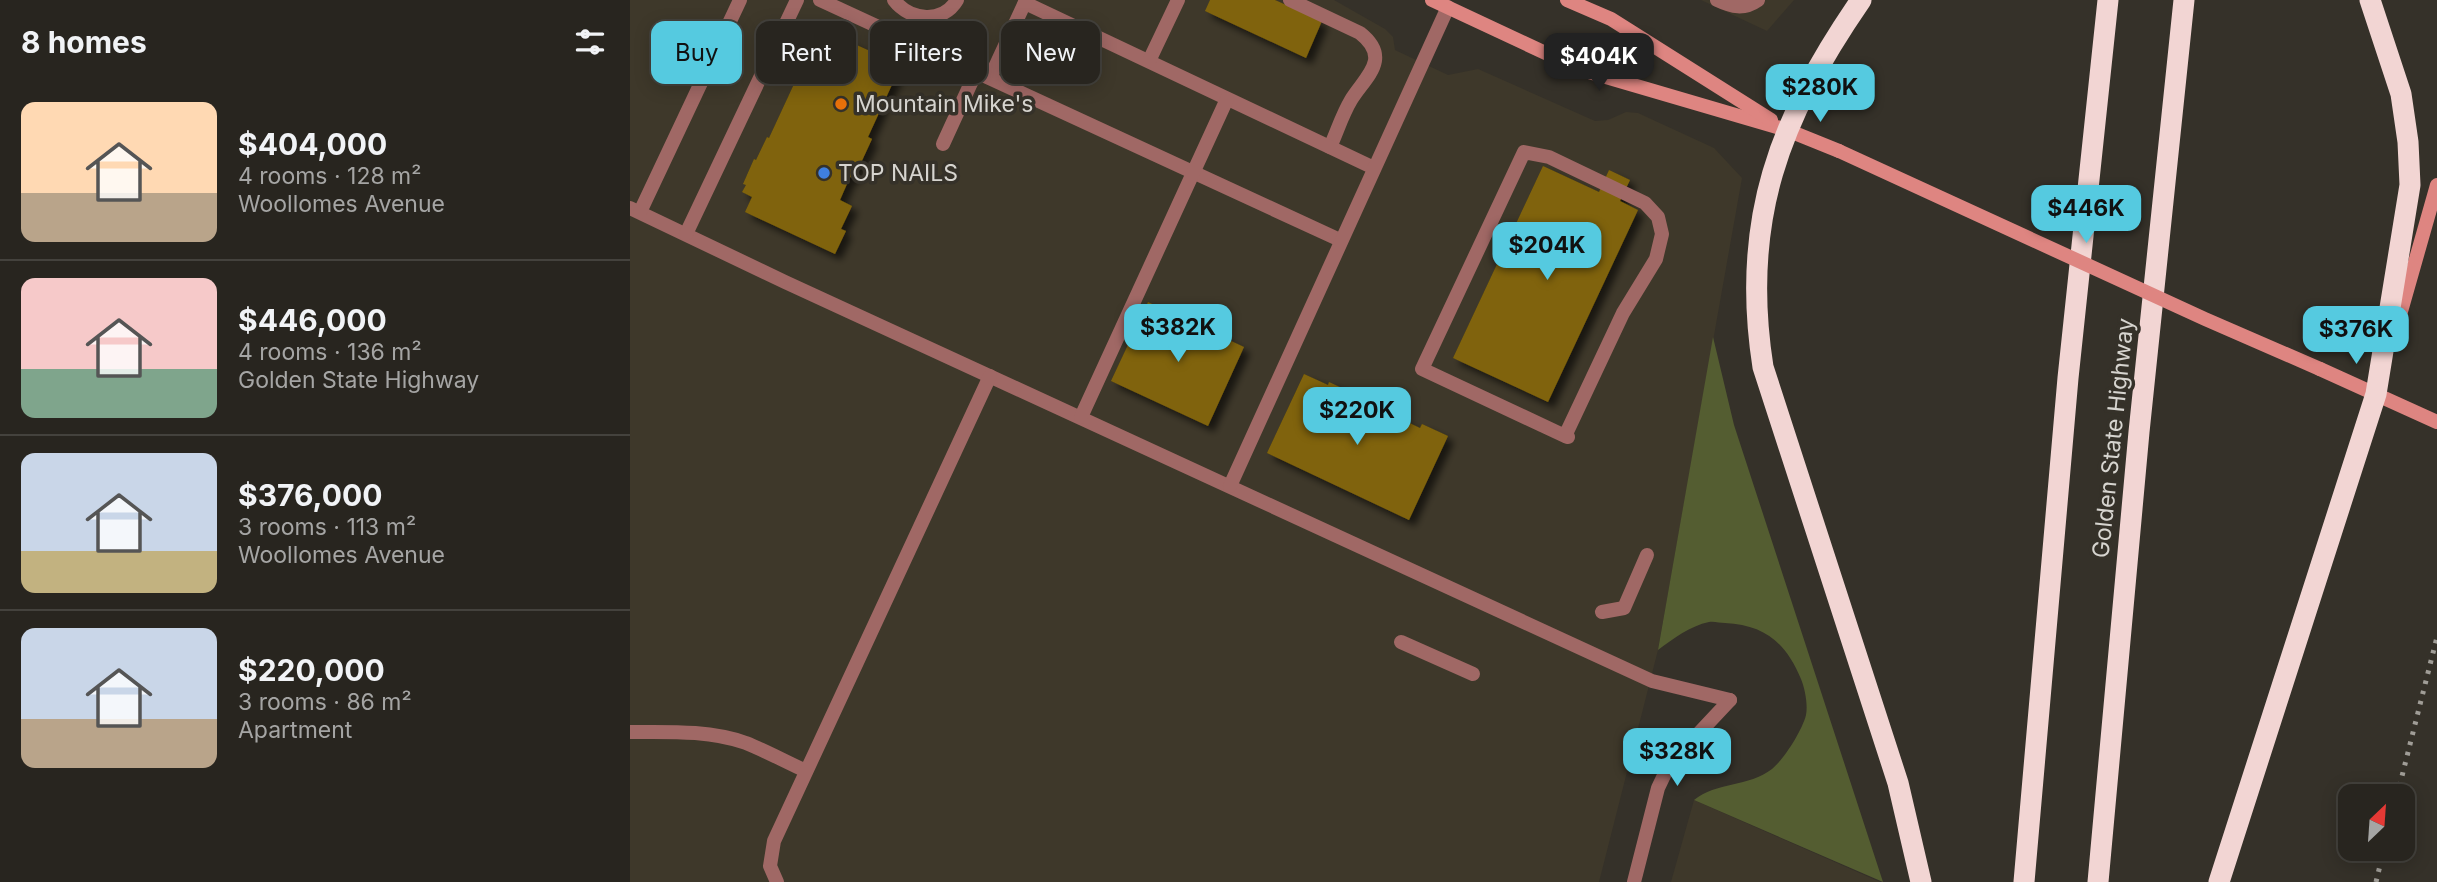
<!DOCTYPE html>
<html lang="en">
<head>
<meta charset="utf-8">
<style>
  :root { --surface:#28251f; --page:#34312c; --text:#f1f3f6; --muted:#a5a5a4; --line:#44423d; --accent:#55cae0 }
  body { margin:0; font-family:Inter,sans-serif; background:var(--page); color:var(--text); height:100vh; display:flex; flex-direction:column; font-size:26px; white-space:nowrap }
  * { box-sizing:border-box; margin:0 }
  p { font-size:23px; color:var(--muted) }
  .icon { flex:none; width:38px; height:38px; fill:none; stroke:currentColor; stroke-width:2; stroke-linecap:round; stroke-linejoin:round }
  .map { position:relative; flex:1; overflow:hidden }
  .details { display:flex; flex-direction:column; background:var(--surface); width:630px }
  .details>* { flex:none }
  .hud { position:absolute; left:21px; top:21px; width:665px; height:63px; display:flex; gap:14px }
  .needle { width:46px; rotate:25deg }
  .fabs { position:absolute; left:1708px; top:784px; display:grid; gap:14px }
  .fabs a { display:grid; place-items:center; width:77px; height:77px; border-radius:14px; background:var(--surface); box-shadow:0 4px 18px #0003,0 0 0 2px var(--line); font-size:35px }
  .price { position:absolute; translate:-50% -60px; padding:0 16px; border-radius:14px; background:var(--accent); color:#111; font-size:23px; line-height:46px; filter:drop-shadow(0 2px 4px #0008) }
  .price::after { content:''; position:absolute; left:50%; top:42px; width:21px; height:16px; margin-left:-10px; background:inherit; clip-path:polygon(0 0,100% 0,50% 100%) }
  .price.on { background:#222; color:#fff }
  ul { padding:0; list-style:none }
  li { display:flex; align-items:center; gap:21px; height:175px; padding:0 21px }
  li+li { border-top:2px solid var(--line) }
  li span { display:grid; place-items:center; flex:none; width:196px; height:140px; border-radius:14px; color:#555 }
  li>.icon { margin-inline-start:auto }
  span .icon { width:84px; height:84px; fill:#fffc; stroke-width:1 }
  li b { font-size:30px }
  h2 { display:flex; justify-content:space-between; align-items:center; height:84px; padding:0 21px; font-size:30px }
  .chip { padding:0 24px; border-radius:14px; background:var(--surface); box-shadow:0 4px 18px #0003,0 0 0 2px var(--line); font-size:24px; line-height:63px }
  .chip.on { background:var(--accent); color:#111 }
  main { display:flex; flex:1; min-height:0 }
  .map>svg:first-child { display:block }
</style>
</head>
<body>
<main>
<section class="details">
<h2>8 homes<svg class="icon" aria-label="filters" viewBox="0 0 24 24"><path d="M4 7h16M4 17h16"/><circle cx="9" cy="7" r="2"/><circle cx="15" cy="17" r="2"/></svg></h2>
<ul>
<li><span style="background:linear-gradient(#ffd9b3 65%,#b9a48a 0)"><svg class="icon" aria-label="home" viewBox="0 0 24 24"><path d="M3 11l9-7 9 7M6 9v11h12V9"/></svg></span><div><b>$404,000</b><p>4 rooms · 128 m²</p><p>Woollomes Avenue</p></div></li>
<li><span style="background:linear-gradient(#f6c9c9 65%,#7fa58c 0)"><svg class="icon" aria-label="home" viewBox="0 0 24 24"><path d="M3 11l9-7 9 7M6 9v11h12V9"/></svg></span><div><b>$446,000</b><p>4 rooms · 136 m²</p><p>Golden State Highway</p></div></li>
<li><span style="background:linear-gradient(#c9d6e8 70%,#c2b280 0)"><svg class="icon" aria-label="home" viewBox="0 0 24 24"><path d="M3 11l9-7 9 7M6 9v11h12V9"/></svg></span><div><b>$376,000</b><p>3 rooms · 113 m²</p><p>Woollomes Avenue</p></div></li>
<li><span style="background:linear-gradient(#c9d6e8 65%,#b9a48a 0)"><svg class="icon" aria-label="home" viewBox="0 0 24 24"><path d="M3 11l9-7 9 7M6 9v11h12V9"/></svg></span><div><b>$220,000</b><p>3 rooms · 86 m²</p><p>Apartment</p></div></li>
</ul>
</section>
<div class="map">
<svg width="1807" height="882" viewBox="0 0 1807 882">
  <defs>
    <filter id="shadow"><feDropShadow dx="6" dy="6" stdDeviation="3.5" flood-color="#0009"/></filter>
  </defs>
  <rect width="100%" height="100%" fill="#353129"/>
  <g fill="#3e382a">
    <polygon points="0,0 704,0 755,29 763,37 765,50 818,75 848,69 965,121 978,120 996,112 1008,113 1084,148 1112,178 1028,650 969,882 0,882"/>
    <polygon points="1071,0 1164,0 1137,31"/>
    <polygon points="1064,800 1250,882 1041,882"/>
  </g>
  <path fill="#545d31" d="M 1083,337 L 1104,425 L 1253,882 L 1064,800 C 1086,782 1119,787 1142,769 C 1154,759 1172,731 1176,715 C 1178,704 1175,689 1171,679 C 1156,643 1135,625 1095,623 C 1090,623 1084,621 1079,622 C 1060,626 1044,638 1028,650 Z"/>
  <g fill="#806309" filter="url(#shadow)">
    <polygon points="580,0 645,0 692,21 676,58 575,11"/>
    <polygon points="200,33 271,65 238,137 242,139 224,178 220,177 210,200 222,206 211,229 216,231 205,254 115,212 122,197 112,192 116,185 113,184 124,159 126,160 137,137 139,138 177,56 187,61"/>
    <polygon points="913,166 969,192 979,170 1000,180 990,201 1008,210 918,402 823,358"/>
    <polygon points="518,302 614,347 578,426 481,381"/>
    <polygon points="674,374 698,385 699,382 727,395 724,401 764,419 765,416 790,428 792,424 818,436 779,520 637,453"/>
  </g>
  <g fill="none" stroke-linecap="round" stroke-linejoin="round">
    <g stroke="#a06865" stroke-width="14">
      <polyline points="190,0 710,240"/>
      <path d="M 264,0 C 280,21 313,24 327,0"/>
      <path d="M 660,0 L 730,33 C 763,59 734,78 721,100 C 712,115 707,132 700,147"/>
      <path d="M 1087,0 C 1102,7 1114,10 1128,0"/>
      <polyline points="395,3 744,168"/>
      <polyline points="519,61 548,0"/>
      <polyline points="360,78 396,0"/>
      <polyline points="313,144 346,72"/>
      <polyline points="0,208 155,282 1022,681 1100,700"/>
      <polyline points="10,212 110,0"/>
      <polyline points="56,234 167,0"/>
      <polyline points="451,417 597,99"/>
      <polyline points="935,436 993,313 1026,259 1032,234 1028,217 1015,203 919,157 894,152 792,369 935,436 938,437"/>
      <polyline points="600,486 818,7"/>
      <polyline points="972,612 994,608 1017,555"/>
      <polyline points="771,642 843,674"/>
      <path d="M 0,732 C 38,732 79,730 116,743 C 136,751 156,762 176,771"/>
      <polyline points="147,882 140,866 144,841 360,376"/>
    </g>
    <polyline stroke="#a06865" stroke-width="14" points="1004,882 1028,788 1039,765 1100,700"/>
    <g stroke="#de8581" stroke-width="14">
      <polyline points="802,0 952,70 1157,130 1209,151"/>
      <polyline points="937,0 981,19 1141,120"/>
      <polyline points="1764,336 1807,185"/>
      <polyline points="1690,369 1807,422"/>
    </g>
    <g stroke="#f2d5d3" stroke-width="21">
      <path d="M 1231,0 C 1149,119 1110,221 1133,367 L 1268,783 L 1291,882"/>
      <polyline points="1394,882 1438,378 1478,0"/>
      <polyline points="1468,882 1509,432 1554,0"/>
      <polyline points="1589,882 1746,394 1780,185 1778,142 1771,94 1740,0"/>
    </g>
    <g stroke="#a09d97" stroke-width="5" stroke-dasharray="3.5 7" stroke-linecap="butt">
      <polyline points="1767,796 1807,637"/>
      <polyline points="1746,882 1754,849"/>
    </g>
    <polyline stroke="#de8581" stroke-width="14" points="1209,151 1575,319 1690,369"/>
  </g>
  <circle fill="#e8710a" stroke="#353129" stroke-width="2.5" cx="211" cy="104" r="7"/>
  <circle fill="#3f7fe0" stroke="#353129" stroke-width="2.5" cx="194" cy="173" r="7"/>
  <g text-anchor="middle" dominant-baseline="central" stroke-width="7" stroke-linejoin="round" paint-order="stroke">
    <g font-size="23" fill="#d6d4cf" stroke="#353129" text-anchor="start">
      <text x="225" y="104">Mountain Mike's</text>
      <text x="208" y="173">TOP NAILS</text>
    </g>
    <g font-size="23" fill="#d6d4cf" stroke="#353129">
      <text transform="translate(1483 438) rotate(-84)">Golden State Highway</text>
    </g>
  </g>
</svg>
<div class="fabs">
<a><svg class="needle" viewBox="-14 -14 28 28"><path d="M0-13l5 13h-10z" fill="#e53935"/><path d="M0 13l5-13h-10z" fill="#a5a5a4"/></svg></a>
</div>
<b class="price on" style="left:969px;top:93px">$404K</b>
<b class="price" style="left:1190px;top:124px">$280K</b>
<b class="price" style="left:1456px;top:245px">$446K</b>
<b class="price" style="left:917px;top:282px">$204K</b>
<b class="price" style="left:548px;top:364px">$382K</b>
<b class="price" style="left:1726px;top:366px">$376K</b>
<b class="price" style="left:727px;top:447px">$220K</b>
<b class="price" style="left:1047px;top:788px">$328K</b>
<div class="hud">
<a class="chip on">Buy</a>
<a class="chip">Rent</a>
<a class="chip">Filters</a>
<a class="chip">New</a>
</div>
</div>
</main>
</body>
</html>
